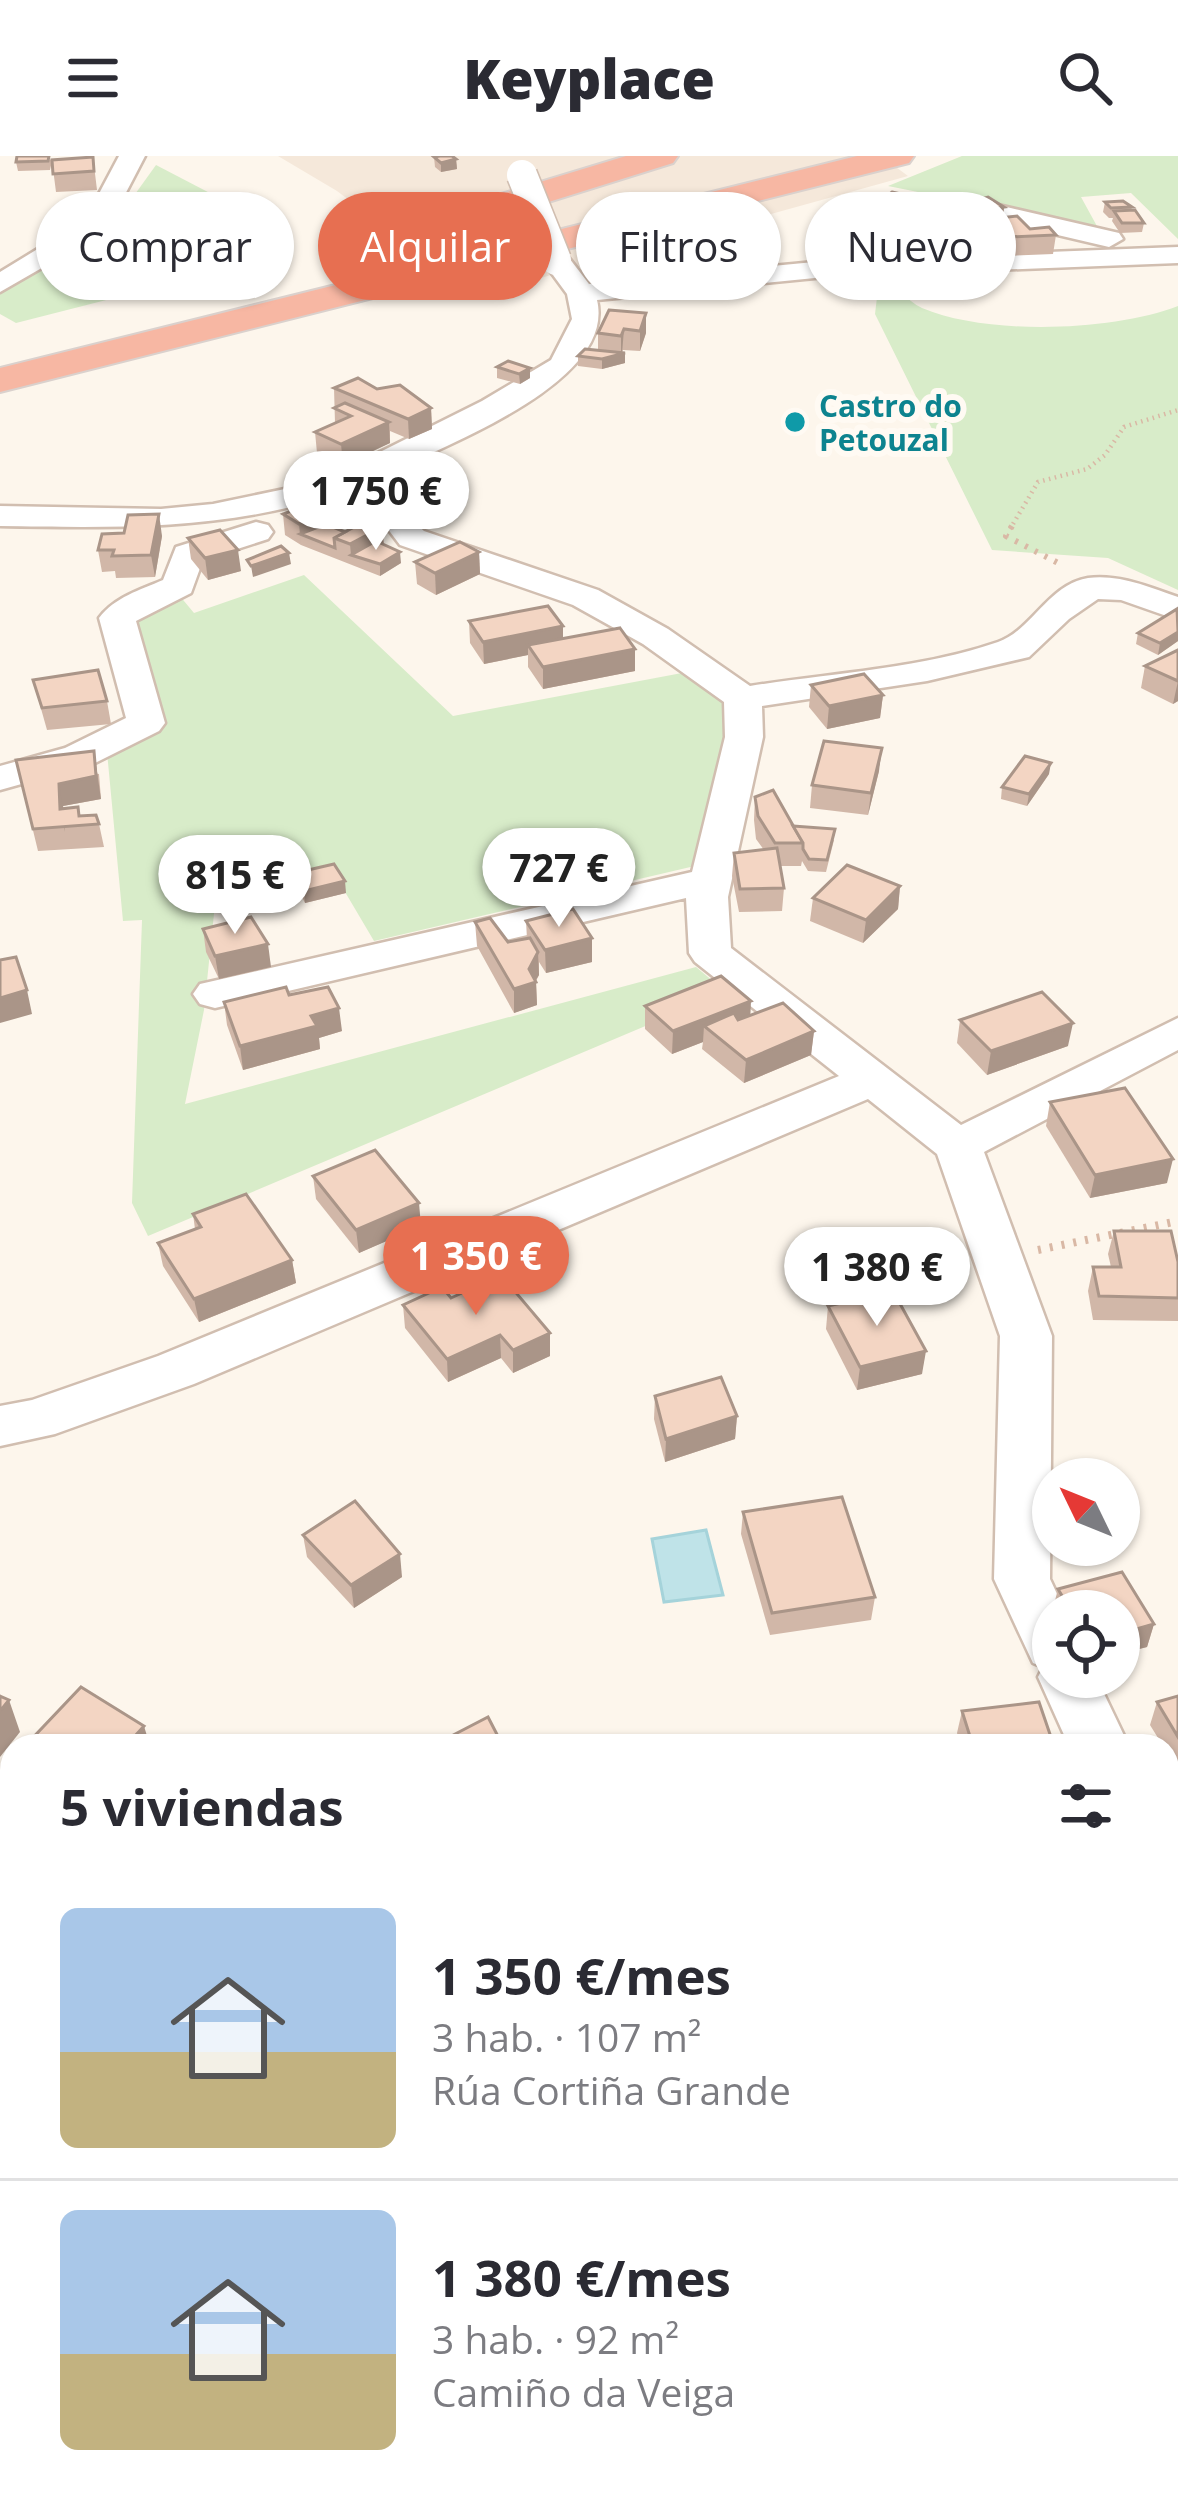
<!DOCTYPE html>
<html lang="es">
<head>
<meta charset="utf-8">
<style>
  :root { --surface:#fff; --page:#f7f7f7; --text:#2b2b33; --muted:#7c7c81; --line:#e1e1e2; --accent:#e76f51 }
  body { margin:0; font-family:"Open Sans",sans-serif; background:var(--page); color:var(--text); height:100vh; display:flex; flex-direction:column; font-size:45px; white-space:nowrap }
  * { box-sizing:border-box; margin:0 }
  p { font-size:39px; color:var(--muted) }
  .icon { flex:none; width:66px; height:66px; fill:none; stroke:currentColor; stroke-width:2; stroke-linecap:round; stroke-linejoin:round }
  .map { position:relative; flex:1; overflow:hidden }
  .side { position:absolute; left:0px; top:1578px; width:1179px; height:771px; display:flex; flex-direction:column; background:var(--surface); border-radius:36px 36px 0 0; box-shadow:0 3px 9px #0004 }
  .side>* { flex:none }
  .top-card { position:absolute; left:36px; top:36px; width:1107px; height:108px; display:flex; gap:24px }
  .needle { width:78px; rotate:313deg }
  .controls { position:absolute; left:1032px; top:1302px; display:grid; gap:24px }
  .controls a { display:grid; place-items:center; width:108px; height:108px; border-radius:50%; background:var(--surface); box-shadow:0 3px 9px #0004; font-size:60px }
  .price { position:absolute; translate:-50% -102px; padding:0 27px; border-radius:42px; background:#fff; color:#222; font-size:39px; line-height:78px; filter:drop-shadow(0 3px 6px #0008) }
  .price::after { content:''; position:absolute; left:50%; top:72px; width:36px; height:27px; margin-left:-18px; background:inherit; clip-path:polygon(0 0,100% 0,50% 100%) }
  .price.selected { background:var(--accent); color:#fff }
  ul { padding:0; list-style:none }
  li { display:flex; align-items:center; gap:36px; height:300px; padding:0 60px }
  li+li { border-top:3px solid var(--line) }
  li span { display:grid; place-items:center; flex:none; width:336px; height:240px; border-radius:18px; color:#555 }
  li>.icon { margin-inline-start:auto }
  span .icon { width:144px; height:144px; fill:#fffc; stroke-width:1 }
  li b { font-size:51px }
  h2 { display:flex; justify-content:space-between; align-items:center; height:144px; padding:0 60px; font-size:51px }
  .chip { padding:0 42px; border-radius:54px; background:var(--surface); box-shadow:0 3px 9px #0004; font-size:42px; line-height:108px }
  .chip.selected { background:var(--accent); color:#fff }
  header { display:flex; justify-content:space-between; align-items:center; height:156px; padding:0 60px; background:var(--surface); font-size:54px; font-weight:800 }
  .map>svg:first-child { display:block }
</style>
</head>
<body>
<header><svg class="icon" aria-label="menu" viewBox="0 0 24 24"><path d="M4 6h16M4 12h16M4 18h16"/></svg>Keyplace<svg class="icon" aria-label="search" viewBox="0 0 24 24"><circle cx="10" cy="10" r="6"/><path d="M15 15l6 6"/></svg></header>
<div class="map">
<svg width="1178" height="2347" viewBox="0 0 1178 2347">
  <rect width="100%" height="100%" fill="#fdf6ec"/>
  <polygon fill="#f5e8da" points="278,0 881,0 908,20 476,140 337,35"/>
  <g fill="#d8ecc9">
    <polygon points="962,0 1178,0 1178,83 1131,37 1081,41 1098,72 888,30"/>
    <polygon points="156,9 252,59 246,84 100,87"/>
    <polygon points="55,107 173,127 16,167 0,158 0,135"/>
    <path d="M 880,116 C 893,127 907,145 922,152 C 988,180 1113,175 1178,150 L 1178,434 L 1108,402 L 992,394 L 875,158 Z"/>
    <polygon points="304,419 453,560 682,517 701,521 728,543 729,610 699,709 374,785 335,719 215,748 204,854 185,948 696,811 726,836 148,1080 132,1047 142,764 123,765 107,596 140,584 130,461 179,439 194,457"/>
  </g>
  <polygon fill="#bfe3e8" stroke="#a5d3da" stroke-width="3" points="706,1374 723,1439 664,1446 652,1383"/>
  <g fill="none" stroke-linecap="round" stroke-linejoin="round">
    <defs>
      <g id="minor">
        <polygon points="119,0 145,0 106,75 0,136 0,116 85,64"/>
        <polygon points="998,49 1119,77 1123,83 1109,91 989,63 985,57 989,51"/>
        <path d="M 1178,91 L 1178,107 L 835,120 L 597,144 C 617,227 442,290 382,320 L 408,360 L 424,375 L 598,434 L 668,473 L 750,530 C 831,517 920,513 998,486 C 1031,475 1049,428 1088,422 C 1119,418 1149,431 1178,441 L 1178,464 L 1121,444 L 1098,443 L 1069,463 L 1029,501 L 927,525 L 762,550 L 763,581 L 728,741 L 731,792 L 961,969 L 1178,862 L 1178,894 L 984,996 L 1052,1180 L 1050,1423 L 1065,1455 L 1053,1455 L 1053,1521 L 1096,1521 L 1129,1590 L 1069,1590 L 1038,1521 L 1043,1511 L 1033,1507 L 994,1423 L 1000,1180 L 937,998 L 868,943 L 194,1228 L 55,1278 L 0,1290 L 0,1250 L 32,1244 L 158,1200 L 839,920 L 695,806 L 689,797 L 686,742 L 215,852 L 200,848 L 193,838 L 200,828 L 692,716 L 725,581 L 724,546 L 643,488 L 573,449 L 400,389 L 356,331 C 239,375 123,372 0,370 L 0,350 L 161,353 L 213,348 L 299,330 L 350,311 L 482,245 L 551,204 L 572,163 L 567,138 L 542,104 L 556,96 L 566,98 L 589,128 L 835,104 Z"/>
        <path d="M 256,366 L 268,369 L 273,376 L 268,383 L 203,404 L 191,437 L 136,465 L 165,567 L 159,575 L 93,608 L 0,634 L 0,610 L 65,592 L 126,562 L 99,462 C 115,441 140,434 163,424 L 176,391 Z"/>
        <polygon points="1178,1708 1178,1766 1167,1768 1167,1710"/>
        <polygon points="0,1857 12,1862 12,1929 0,1924"/>
        <polygon points="12,1985 12,2059 0,2064 0,1989"/>
        <polygon points="934,2337 1012,2337 1008,2347 930,2347"/>
      </g>
      <g id="highway">
        <polygon points="626,0 678,0 673,7 402,92 376,92 371,84 376,76"/>
        <polygon points="857,0 914,0 909,7 0,236 0,212"/>
      </g>
    </defs>
    <use href="#minor" stroke="#d1beb0" stroke-width="5"/>
    <use href="#highway" stroke="#dad1cd" stroke-width="4"/>
    <polyline stroke="#d9b8a5" stroke-width="4.5" stroke-dasharray="1.5 4.5" stroke-linecap="butt" points="1010,373 1038,326 1087,313 1105,299 1124,271 1178,254"/>
    <polyline stroke="#d9b8a5" stroke-width="6" stroke-dasharray="3 8" stroke-linecap="butt" points="1012,370 1006,380 1062,409"/>
    <polyline stroke="#d9b8a5" stroke-width="8" stroke-dasharray="3 9" stroke-linecap="butt" points="1038,1094 1178,1065"/>
    <use href="#minor" fill="#fff" fill-rule="evenodd"/>
    <use href="#highway" fill="#f7b7a3" fill-rule="evenodd"/>
    <defs>
      <polyline id="minor-bridge" points="522,19 556,104"/>
    </defs>
    <use href="#minor-bridge" stroke="#d1beb0" stroke-width="33" stroke-linecap="butt"/>
    <use href="#minor-bridge" stroke="#fff" stroke-width="30"/>
  </g>
  <g fill="#d1b7a8">
    <polygon points="93,1 97,34 56,36 52,5 50,14 18,15 16,6"/>
    <polygon points="434,1 456,3 457,13 441,16 435,11"/>
    <polygon points="932,45 931,55 918,65 877,56 878,47"/>
    <polygon points="1105,46 1132,51 1131,55 1144,67 1142,76 1120,77 1112,65 1113,62 1109,62 1103,56"/>
    <polygon points="1004,51 1003,62 1030,73 1056,79 1053,98 1005,100 987,82 989,72 986,72 985,79 959,82 946,71 949,52"/>
    <polygon points="646,157 646,177 640,195 623,194 622,196 625,197 625,207 602,213 578,210 578,200 598,194 598,177"/>
    <polygon points="497,211 530,222 520,228 497,222"/>
    <polygon points="334,232 377,233 431,252 432,273 409,283 390,275 390,287 343,309 317,297 315,276 335,267"/>
    <polygon points="334,316 370,326 371,347 346,352 336,338"/>
    <polygon points="411,317 412,328 401,335 386,330 386,319"/>
    <polygon points="302,343 331,356 325,357 326,368 345,376 382,371 384,389 401,407 380,420 301,389 285,379 283,358 303,350"/>
    <polygon points="162,380 155,421 116,422 115,415 102,416 98,394"/>
    <polygon points="188,382 241,415 208,424 191,403"/>
    <polygon points="479,396 480,418 436,439 417,428 415,406"/>
    <polygon points="1178,454 1178,485 1158,499 1136,488 1138,477"/>
    <polygon points="469,465 563,470 563,482 635,493 635,515 543,533 528,511 528,499 484,508 470,487"/>
    <polygon points="1178,494 1178,545 1173,548 1141,532 1145,510"/>
    <polygon points="33,524 107,545 111,568 47,574"/>
    <polygon points="811,529 883,539 880,562 827,573 809,551"/>
    <polygon points="16,604 99,618 101,643 63,650 64,653 78,651 80,660 99,668 104,691 38,695"/>
    <polygon points="879,615 868,659 810,652 812,629"/>
    <polygon points="1049,618 1027,650 1001,643 1002,631"/>
    <polygon points="755,641 794,670 834,684 826,716 808,715 802,705 801,710 780,710 784,732 782,755 739,756 732,720 734,697 764,694 756,683 754,664"/>
    <polygon points="295,717 346,737 305,747 296,729"/>
    <polygon points="900,730 898,753 863,787 810,765 813,742"/>
    <polygon points="526,765 592,806 546,817 539,806 539,819 536,825 537,849 514,857 477,790 475,766 508,786 527,783"/>
    <polygon points="203,773 271,811 219,823 206,796"/>
    <polygon points="289,839 342,875 319,882 320,893 243,914 227,869 224,846"/>
    <polygon points="645,850 750,860 814,875 811,899 744,927 702,893 703,886 672,898 645,873"/>
    <polygon points="960,864 1068,890 987,919 957,887"/>
    <polygon points="1050,946 1167,1027 1090,1042 1046,970"/>
    <polygon points="313,1020 421,1070 359,1097 316,1043"/>
    <polygon points="193,1058 292,1104 296,1127 199,1166 163,1110 158,1087 195,1073"/>
    <polygon points="1114,1075 1178,1106 1178,1165 1093,1164 1088,1135 1093,1111 1111,1111 1108,1098"/>
    <polygon points="451,1142 550,1200 513,1217 501,1202 448,1226 405,1172 403,1149"/>
    <polygon points="828,1150 922,1218 857,1234 826,1173"/>
    <polygon points="655,1240 737,1260 735,1283 665,1306 654,1263"/>
    <polygon points="743,1356 875,1441 871,1464 770,1479 741,1378"/>
    <polygon points="303,1379 402,1421 354,1452 307,1401"/>
    <polygon points="1122,1416 1154,1468 1147,1491 1119,1498 1119,1455 1052,1456 1058,1433"/>
    <polygon points="1178,1540 1178,1616 1167,1597 1167,1590 1163,1590 1150,1569 1157,1546"/>
    <polygon points="962,1555 1054,1590 961,1590 957,1577"/>
    <polygon points="12,1604 12,1709 0,1700 0,1617"/>
    <polygon points="12,1759 12,1874 0,1865 0,1772"/>
    <polygon points="1167,2087 1178,2228 1167,2246"/>
  </g>
  <g fill="#aa9588">
    <polygon points="456,3 457,13 441,16 441,7"/>
    <polygon points="932,45 931,55 918,65 919,55"/>
    <polygon points="1004,51 1002,70 990,63 985,79 959,82 962,63 982,54"/>
    <polygon points="646,157 646,177 640,195 640,175"/>
    <polygon points="624,173 622,198 625,197 625,207 602,213 602,203 621,198 621,180"/>
    <polygon points="530,212 530,222 520,228 519,218"/>
    <polygon points="431,252 432,273 409,283 408,263"/>
    <polygon points="389,266 390,287 343,309 341,288"/>
    <polygon points="411,317 412,328 401,335 400,324"/>
    <polygon points="370,326 371,347 346,352 345,330"/>
    <polygon points="330,345 331,356 325,357 327,378 300,378 301,389 299,368 309,350"/>
    <polygon points="159,358 162,380 155,421 151,399"/>
    <polygon points="382,371 384,392 351,399 350,388"/>
    <polygon points="238,394 241,415 208,424 205,402"/>
    <polygon points="400,396 401,407 380,420 380,408"/>
    <polygon points="479,396 480,418 436,439 435,417"/>
    <polygon points="289,397 291,408 253,421 251,410"/>
    <polygon points="563,470 563,492 528,489 528,499 484,508 483,486"/>
    <polygon points="1178,476 1178,485 1158,499 1160,487"/>
    <polygon points="635,493 635,515 543,533 543,511"/>
    <polygon points="1178,525 1178,545 1173,548"/>
    <polygon points="883,539 880,562 827,573 829,550"/>
    <polygon points="882,592 879,615 868,659 871,637"/>
    <polygon points="94,595 101,643 63,650 65,676 60,653 59,628"/>
    <polygon points="1051,607 1049,618 1027,650 1029,638"/>
    <polygon points="345,725 346,737 305,747 304,735"/>
    <polygon points="900,730 898,753 863,787 866,764"/>
    <polygon points="592,782 592,806 546,817 545,794"/>
    <polygon points="268,788 271,811 219,823 215,800"/>
    <polygon points="538,796 539,819 534,827 536,826 537,849 514,857 514,833 529,813"/>
    <polygon points="27,834 32,858 0,867 0,842"/>
    <polygon points="751,845 750,868 704,870 703,886 672,898 673,875"/>
    <polygon points="339,852 342,875 319,882 320,893 243,914 240,890 311,860"/>
    <polygon points="1073,867 1068,890 987,919 991,895"/>
    <polygon points="814,875 811,899 744,927 746,904"/>
    <polygon points="1173,1003 1167,1027 1090,1042 1095,1019"/>
    <polygon points="419,1047 421,1070 359,1097 356,1074"/>
    <polygon points="292,1104 296,1127 199,1166 194,1143"/>
    <polygon points="550,1177 550,1200 513,1217 513,1194"/>
    <polygon points="500,1179 501,1202 448,1226 447,1203"/>
    <polygon points="926,1195 922,1218 857,1234 860,1211"/>
    <polygon points="737,1260 735,1283 665,1306 666,1283"/>
    <polygon points="400,1398 402,1421 354,1452 351,1429"/>
    <polygon points="1154,1468 1147,1491 1119,1498 1119,1478"/>
    <polygon points="9,1544 20,1576 0,1601 0,1555"/>
    <polygon points="144,1570 150,1590 126,1590"/>
    <polygon points="496,2337 505,2337 500,2347 492,2347"/>
  </g>
  <g fill="#f3d5c3" stroke="#aa9588" stroke-width="3">
    <polygon points="17,0 49,0 48,5 16,6"/>
    <polygon points="440,0 452,0 456,3 441,7 434,1"/>
    <polygon points="93,1 94,15 53,18 52,4"/>
    <polygon points="892,36 932,45 919,55 878,47"/>
    <polygon points="988,41 1004,51 982,54 988,60 962,63 949,52"/>
    <polygon points="1123,45 1132,51 1111,52 1105,46"/>
    <polygon points="1135,54 1144,67 1122,67 1114,55"/>
    <polygon points="1017,60 1030,73 1049,71 1056,79 1007,81 990,63"/>
    <polygon points="609,154 646,157 640,175 624,173 621,180 598,177"/>
    <polygon points="585,193 625,197 602,203 578,200"/>
    <polygon points="508,205 530,212 519,218 497,211"/>
    <polygon points="358,222 377,233 400,229 431,252 408,263 334,232"/>
    <polygon points="345,247 389,266 341,288 315,276 351,260 334,252"/>
    <polygon points="358,312 370,326 345,330 334,316"/>
    <polygon points="396,312 411,317 400,324 386,319"/>
    <polygon points="322,338 330,345 313,349 308,349 302,343"/>
    <polygon points="310,348 325,357 299,368 283,358"/>
    <polygon points="159,358 151,399 112,400 114,394 98,394 102,378 124,377 128,359"/>
    <polygon points="367,364 382,371 350,388 334,382"/>
    <polygon points="326,368 345,376 334,382 335,392 300,378"/>
    <polygon points="220,374 238,394 205,402 188,382"/>
    <polygon points="376,385 400,396 380,408 351,399"/>
    <polygon points="460,386 479,396 435,417 415,406"/>
    <polygon points="281,390 289,397 251,410 247,404"/>
    <polygon points="548,450 563,470 483,486 469,465"/>
    <polygon points="1177,453 1178,476 1160,487 1138,477"/>
    <polygon points="620,472 635,493 543,511 528,489"/>
    <polygon points="1178,494 1178,525 1145,510"/>
    <polygon points="98,514 107,545 42,552 33,524"/>
    <polygon points="864,518 883,539 829,550 811,529"/>
    <polygon points="824,585 882,592 871,637 812,629"/>
    <polygon points="94,595 96,620 59,628 60,653 78,651 79,660 96,659 99,668 33,673 16,604"/>
    <polygon points="1025,600 1051,607 1029,638 1002,631"/>
    <polygon points="773,634 803,687 775,687 758,660 755,641"/>
    <polygon points="793,670 835,673 827,704 809,703 803,693 803,687"/>
    <polygon points="777,692 784,732 740,733 734,697"/>
    <polygon points="334,708 345,725 304,735 295,717"/>
    <polygon points="847,709 900,730 866,764 813,742"/>
    <polygon points="573,753 592,782 545,794 526,765"/>
    <polygon points="251,761 268,788 215,800 203,773"/>
    <polygon points="490,762 508,786 530,782 538,796 529,813 536,826 514,833 475,766"/>
    <polygon points="16,801 27,834 0,842 0,804"/>
    <polygon points="721,820 751,845 673,875 645,850"/>
    <polygon points="286,831 289,839 328,831 339,852 311,860 317,870 240,890 224,846"/>
    <polygon points="1042,836 1073,867 991,895 960,864"/>
    <polygon points="783,847 814,875 746,904 704,870 734,857 738,864"/>
    <polygon points="1125,932 1173,1003 1095,1019 1050,946"/>
    <polygon points="375,994 419,1047 356,1074 313,1020"/>
    <polygon points="246,1038 292,1104 194,1143 158,1087 201,1071 193,1058"/>
    <polygon points="1114,1075 1171,1075 1178,1106 1178,1142 1099,1140 1093,1111 1121,1111"/>
    <polygon points="501,1119 550,1177 513,1194 500,1179 447,1203 403,1149 442,1131 451,1142"/>
    <polygon points="893,1135 926,1195 860,1211 828,1150"/>
    <polygon points="721,1221 737,1260 666,1283 655,1240"/>
    <polygon points="842,1341 875,1441 772,1457 743,1356"/>
    <polygon points="355,1345 400,1398 351,1429 303,1379"/>
    <polygon points="1122,1416 1154,1468 1119,1478 1119,1455 1071,1455 1058,1433"/>
    <polygon points="81,1531 144,1570 126,1590 25,1590"/>
    <polygon points="0,1540 9,1544 0,1555"/>
    <polygon points="1178,1540 1178,1581 1157,1546"/>
    <polygon points="1039,1546 1054,1590 973,1590 962,1555"/>
    <polygon points="488,1561 503,1590 432,1590"/>
    <polygon points="12,1604 12,1686 0,1678 0,1617"/>
    <polygon points="12,1759 12,1854 0,1845 0,1772"/>
    <polygon points="1167,2087 1178,2096 1177,2230 1167,2222"/>
    <polygon points="1167,2262 1178,2271 1167,2288"/>
    <polygon points="416,2337 496,2337 492,2347 411,2347"/>
  </g>
  <circle fill="#0f9aa8" stroke="#fffaf3" stroke-width="4.5" cx="795" cy="266" r="12"/>
  <g text-anchor="middle" dominant-baseline="central" stroke-width="12" stroke-linejoin="round" paint-order="stroke">
    <g font-size="30" font-weight="bold" fill="#0d838f" stroke="#fffaf3" text-anchor="start">
      <text x="819" y="249">Castro do<tspan x="819" dy="34">Petouzal</tspan></text>
    </g>
  </g>
</svg>
<div class="controls">
<a><svg class="needle" viewBox="-14 -14 28 28"><path d="M0-13l5 13h-10z" fill="#e53935"/><path d="M0 13l5-13h-10z" fill="#7c7c81"/></svg></a>
<a><svg class="icon" aria-label="locate" viewBox="0 0 24 24"><circle cx="12" cy="12" r="6"/><path d="M12 2v4M12 18v4M2 12h4M18 12h4"/></svg></a>
</div>
<b class="price" style="left:376px;top:397px">1 750 €</b>
<b class="price" style="left:559px;top:774px">727 €</b>
<b class="price" style="left:235px;top:781px">815 €</b>
<b class="price selected" style="left:476px;top:1162px">1 350 €</b>
<b class="price" style="left:877px;top:1173px">1 380 €</b>
<div class="top-card">
<a class="chip">Comprar</a>
<a class="chip selected">Alquilar</a>
<a class="chip">Filtros</a>
<a class="chip">Nuevo</a>
</div>
<section class="side">
<h2>5 viviendas<svg class="icon" aria-label="filters" viewBox="0 0 24 24"><path d="M4 7h16M4 17h16"/><circle cx="9" cy="7" r="2"/><circle cx="15" cy="17" r="2"/></svg></h2>
<ul>
<li><span style="background:linear-gradient(#a9c7e8 60%,#c2b280 0)"><svg class="icon" aria-label="home" viewBox="0 0 24 24"><path d="M3 11l9-7 9 7M6 9v11h12V9"/></svg></span><div><b>1 350 €/mes</b><p>3 hab. · 107 m²</p><p>Rúa Cortiña Grande</p></div></li>
<li><span style="background:linear-gradient(#a9c7e8 60%,#c2b280 0)"><svg class="icon" aria-label="home" viewBox="0 0 24 24"><path d="M3 11l9-7 9 7M6 9v11h12V9"/></svg></span><div><b>1 380 €/mes</b><p>3 hab. · 92 m²</p><p>Camiño da Veiga</p></div></li>
</ul>
</section>
</div>
</body>
</html>
